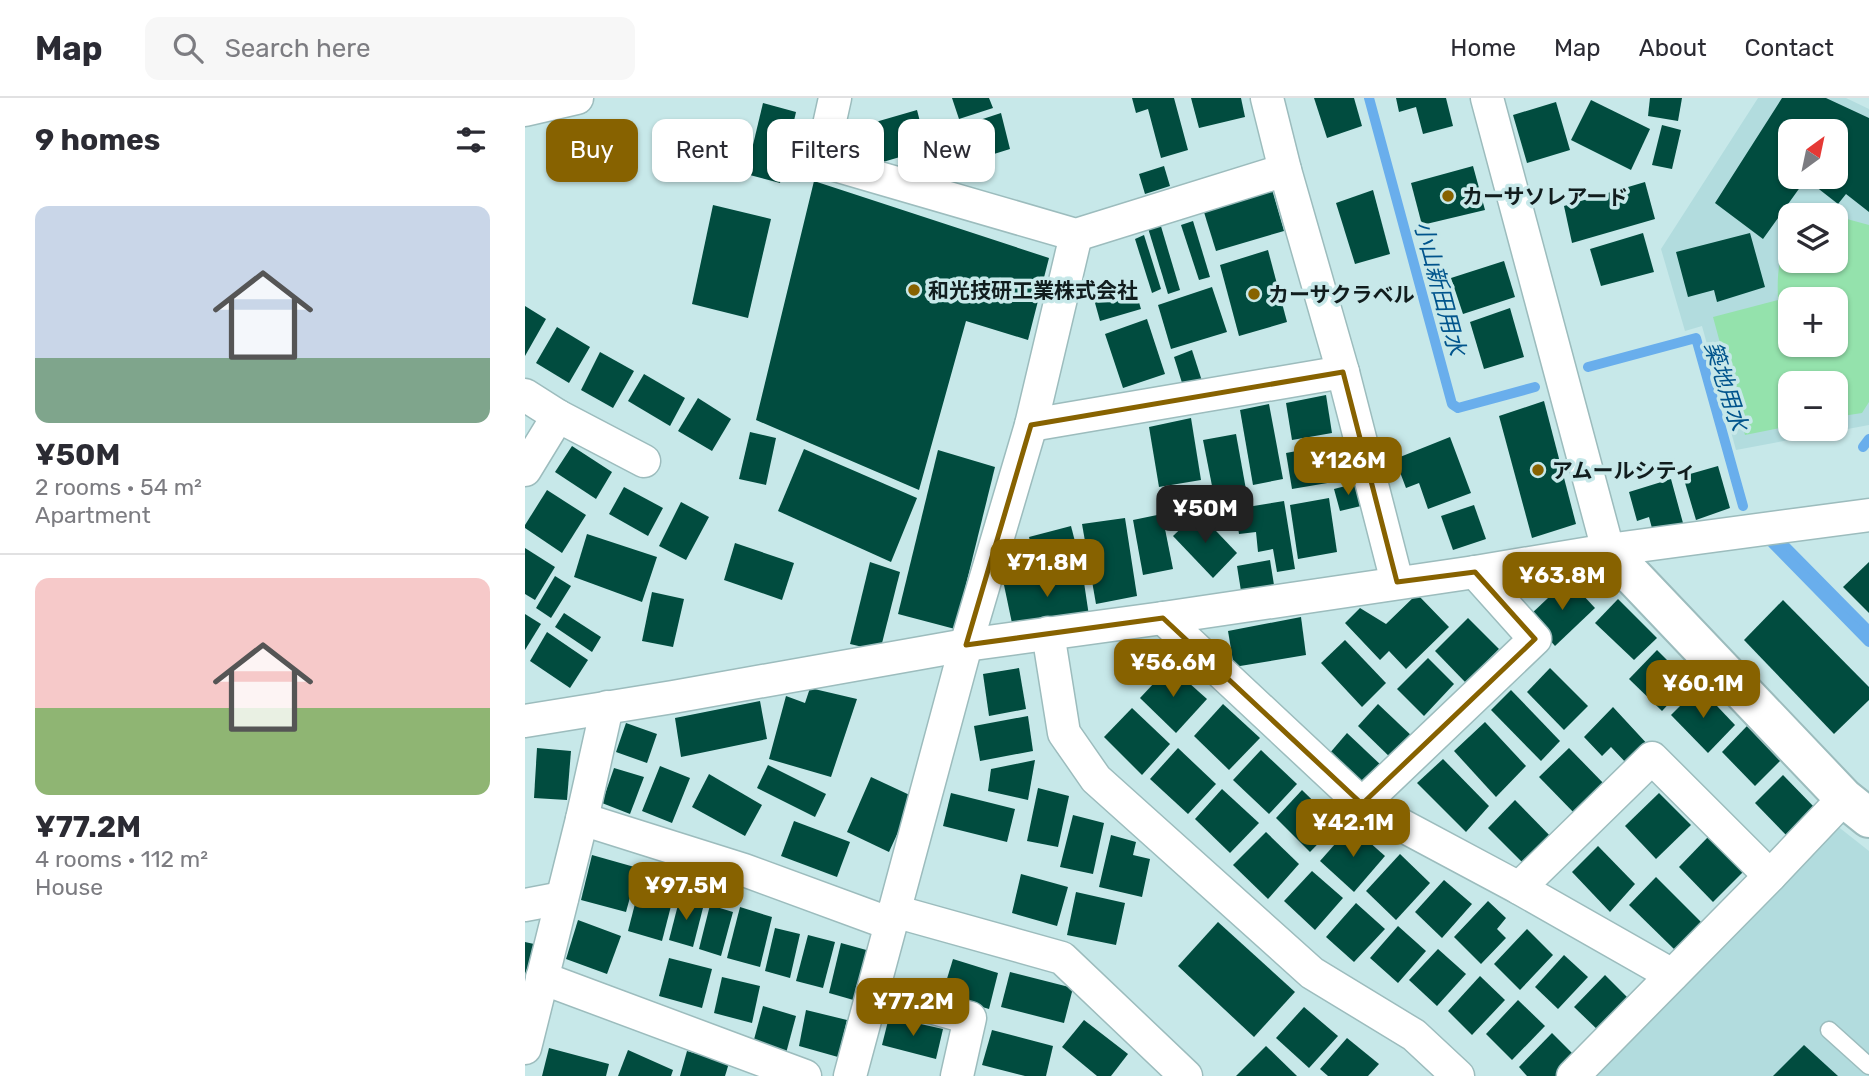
<!DOCTYPE html>
<html lang="en">
<head>
<meta charset="utf-8">
<style>
  :root { --surface:#fff; --page:#f7f7f7; --text:#2b2b33; --muted:#7c7c81; --line:#e1e1e2; --accent:#876200 }
  body { margin:0; font-family:Rubik,"Noto Sans JP",sans-serif; background:var(--page); color:var(--text); height:100vh; display:flex; flex-direction:column; font-size:26px; white-space:nowrap }
  * { box-sizing:border-box; margin:0 }
  p { font-size:23px; color:var(--muted) }
  .icon { flex:none; width:38px; height:38px; fill:none; stroke:currentColor; stroke-width:2; stroke-linecap:round; stroke-linejoin:round }
  .map { position:relative; flex:1; overflow:hidden }
  .sheet { display:flex; flex-direction:column; background:var(--surface); width:525px }
  .sheet>* { flex:none }
  .banner { position:absolute; left:21px; top:21px; width:665px; height:63px; display:flex; gap:14px }
  .needle { width:46px; rotate:33deg }
  .fabs { position:absolute; left:1253px; top:21px; display:grid; gap:14px }
  .fabs a { display:grid; place-items:center; width:70px; height:70px; border-radius:14px; background:var(--surface); box-shadow:0 2px 5px #0004; font-size:35px }
  .price { position:absolute; translate:-50% -60px; padding:0 16px; border-radius:14px; background:var(--accent); color:#fff; font-size:23px; line-height:46px; filter:drop-shadow(0 2px 4px #0008) }
  .price::after { content:''; position:absolute; left:50%; top:42px; width:21px; height:16px; margin-left:-10px; background:inherit; clip-path:polygon(0 0,100% 0,50% 100%) }
  .price.active { background:#222; color:#fff }
  ul { padding:0; list-style:none }
  li { display:grid; align-content:center; gap:14px; height:371px; padding:0 35px }
  li+li { border-top:2px solid var(--line) }
  li span { display:grid; place-items:center; height:217px; border-radius:14px; color:#555 }
  li>.icon { margin-inline-start:auto }
  span .icon { width:126px; height:126px; fill:#fffc; stroke-width:1 }
  li b { font-size:30px }
  h2 { display:flex; justify-content:space-between; align-items:center; height:84px; padding:0 35px; font-size:30px }
  .pill { padding:0 24px; border-radius:14px; background:var(--surface); box-shadow:0 2px 5px #0004; font-size:24px; line-height:63px }
  .pill.active { background:var(--accent); color:#fff }
  header { display:flex; align-items:center; gap:42px; box-sizing:border-box; height:98px; padding:0 35px; background:var(--surface); border-bottom:2px solid var(--line) }
  header strong { font-size:33px }
  nav { display:flex; gap:38px; margin-inline-start:auto; font-size:24px }
  .search { width:490px; height:63px; background:var(--page); display:flex; align-items:center; gap:18px; box-sizing:border-box; padding:0 24px; border-radius:14px; color:var(--muted); font-size:26px }
  main { display:flex; flex:1; min-height:0 }
  .map>svg:first-child { display:block }
</style>
</head>
<body>
<header>
<strong>Map</strong>
<div class="search"><svg class="icon" aria-label="search" viewBox="0 0 24 24"><circle cx="10" cy="10" r="6"/><path d="M15 15l6 6"/></svg>Search here</div>
<nav><a>Home</a><a>Map</a><a>About</a><a>Contact</a></nav>
</header>
<main>
<section class="sheet">
<h2>9 homes<svg class="icon" aria-label="filters" viewBox="0 0 24 24"><path d="M4 7h16M4 17h16"/><circle cx="9" cy="7" r="2"/><circle cx="15" cy="17" r="2"/></svg></h2>
<ul>
<li><span style="background:linear-gradient(#c9d6e8 70%,#7fa58c 0)"><svg class="icon" aria-label="home" viewBox="0 0 24 24"><path d="M3 11l9-7 9 7M6 9v11h12V9"/></svg></span><div><b>¥50M</b><p>2 rooms · 54 m²</p><p>Apartment</p></div></li>
<li><span style="background:linear-gradient(#f6c9c9 60%,#8fb573 0)"><svg class="icon" aria-label="home" viewBox="0 0 24 24"><path d="M3 11l9-7 9 7M6 9v11h12V9"/></svg></span><div><b>¥77.2M</b><p>4 rooms · 112 m²</p><p>House</p></div></li>
</ul>
</section>
<div class="map">
<svg width="1344" height="978" viewBox="0 0 1344 978">
  <rect width="100%" height="100%" fill="#c7e8e9"/>
  <g fill="#b2dcde" fill-rule="evenodd">
    <path d="M 1233,0 L 1321,0 L 1344,11 L 1344,327 L 1211,352 L 1177,228 L 1160,233 L 1136,151 ZM 1265,33 L 1311,33 L 1311,79 L 1265,79 ZM 1265,117 L 1311,117 L 1311,163 L 1265,163 ZM 1265,201 L 1311,201 L 1311,247 L 1265,247 ZM 1265,285 L 1311,285 L 1311,331 L 1265,331 Z"/>
    <polygon points="1311,727 1344,753 1344,978 1071,978"/>
  </g>
  <path fill="#94e2ac" fill-rule="evenodd" d="M 1311,118 L 1344,127 L 1344,304 L 1337,315 L 1311,319 L 1311,285 L 1265,285 L 1265,328 L 1220,337 L 1188,219 L 1253,202 C 1252,176 1253,160 1265,136 L 1265,163 L 1311,163 ZM 1265,201 L 1311,201 L 1311,247 L 1265,247 Z"/>
  <g fill="none" stroke-linecap="round" stroke-linejoin="round">
    <g stroke="#69aeec" stroke-width="10">
      <polyline points="844,0 927,306 933,310 1010,289"/>
      <polyline points="1063,269 1171,240 1218,408"/>
      <polyline points="1338,349 1344,341"/>
      <polyline points="1256,444 1344,533"/>
      <polyline points="1247,445 1344,544"/>
    </g>
  </g>
  <g fill="#014c3f" fill-rule="evenodd">
    <polygon points="427,0 464,0 468,10 434,21"/>
    <polygon points="607,0 649,0 663,52 636,60 623,11 611,15"/>
    <polygon points="666,0 716,0 720,19 674,30"/>
    <polygon points="789,0 829,0 837,28 802,40"/>
    <polygon points="871,0 921,0 928,28 898,36 891,9 874,14"/>
    <polygon points="1125,0 1157,0 1153,23 1123,18"/>
    <path d="M 1257,0 L 1301,0 L 1344,20 L 1344,114 L 1321,96 L 1313,106 L 1281,81 L 1238,141 L 1190,105 ZM 1265,33 L 1311,33 L 1311,79 L 1265,79 Z"/>
    <polygon points="1066,2 1125,31 1106,72 1046,42"/>
    <polygon points="1031,4 1045,52 1002,65 988,17"/>
    <polygon points="238,5 271,14 255,85 221,76"/>
    <polygon points="392,12 402,51 341,69 337,53 322,58 316,34"/>
    <polygon points="476,15 485,51 424,70 415,35"/>
    <polygon points="1137,27 1156,32 1147,71 1127,67"/>
    <polygon points="639,68 645,88 620,96 614,76"/>
    <polygon points="948,68 960,112 897,127 886,85"/>
    <polygon points="289,83 524,160 503,242 441,223 394,392 231,322"/>
    <polygon points="1120,84 1130,121 1047,145 1039,108"/>
    <polygon points="746,88 759,133 691,153 678,111"/>
    <polygon points="848,92 865,156 830,166 811,105"/>
    <polygon points="188,107 246,121 223,220 167,206"/>
    <polygon points="668,123 685,179 674,182 656,127"/>
    <polygon points="635,125 655,192 643,196 623,130"/>
    <polygon points="1118,135 1129,174 1076,188 1065,151"/>
    <polygon points="1225,135 1240,189 1192,204 1189,192 1163,199 1151,154"/>
    <polygon points="619,137 636,191 627,195 610,141"/>
    <polygon points="743,152 762,224 714,238 695,167"/>
    <polygon points="979,163 990,199 938,216 926,180"/>
    <polygon points="607,181 616,211 575,223 567,194"/>
    <polygon points="687,189 702,234 646,251 633,207"/>
    <polygon points="0,208 21,221 0,258"/>
    <polygon points="985,210 999,259 959,271 945,224"/>
    <polygon points="622,221 640,276 598,290 580,236"/>
    <polygon points="32,229 65,249 44,285 11,265"/>
    <polygon points="667,252 677,283 658,288 649,259"/>
    <polygon points="75,254 109,273 88,310 56,292"/>
    <polygon points="119,276 160,300 145,328 103,303"/>
    <polygon points="801,297 807,335 767,342 761,305"/>
    <polygon points="173,300 206,321 187,353 153,333"/>
    <polygon points="1019,303 1051,426 1007,440 974,318"/>
    <polygon points="744,306 758,381 728,387 715,312"/>
    <polygon points="666,320 676,382 634,389 624,329"/>
    <polygon points="225,334 251,340 241,387 214,381"/>
    <polygon points="711,336 722,397 690,403 678,342"/>
    <polygon points="925,339 946,395 903,411 894,385 881,390 870,361"/>
    <polygon points="815,345 820,382 767,391 761,355"/>
    <polygon points="47,348 87,374 71,401 30,374"/>
    <polygon points="279,351 392,400 366,464 253,413"/>
    <polygon points="413,352 470,369 430,531 373,516"/>
    <polygon points="1193,368 1205,410 1171,422 1158,378"/>
    <polygon points="1146,381 1158,425 1128,434 1124,419 1112,423 1104,394"/>
    <polygon points="832,385 836,408 815,413 809,391"/>
    <polygon points="99,389 138,410 123,438 84,416"/>
    <polygon points="22,392 61,417 37,455 0,430 0,427"/>
    <polygon points="804,400 812,454 773,461 765,407"/>
    <polygon points="759,403 770,471 752,474 748,451 733,454 731,434 714,436 710,411"/>
    <polygon points="156,404 184,419 161,462 134,448"/>
    <polygon points="949,407 961,441 928,452 916,418"/>
    <polygon points="673,414 712,455 688,480 648,438"/>
    <polygon points="637,416 648,471 618,477 608,422"/>
    <polygon points="600,420 612,498 571,506 557,426"/>
    <polygon points="546,428 554,459 511,469 504,439"/>
    <polygon points="62,436 132,459 117,504 49,479"/>
    <polygon points="210,445 269,465 257,502 199,482"/>
    <polygon points="0,450 30,469 10,502 0,496"/>
    <polygon points="745,462 749,487 716,493 712,468"/>
    <polygon points="345,464 375,474 355,553 325,546"/>
    <polygon points="1344,464 1344,515 1318,489"/>
    <polygon points="557,471 564,518 488,530 479,487"/>
    <polygon points="30,478 46,488 26,520 11,510"/>
    <polygon points="1043,481 1070,510 1030,548 1004,518"/>
    <polygon points="127,494 159,501 148,549 117,543"/>
    <polygon points="892,496 924,529 881,571 864,553 855,562 820,525 835,510 861,526"/>
    <polygon points="1093,501 1132,540 1109,562 1070,525"/>
    <polygon points="1258,502 1344,589 1344,602 1309,636 1219,542"/>
    <polygon points="39,515 76,539 67,554 30,529"/>
    <polygon points="0,516 16,526 0,552"/>
    <polygon points="776,519 781,557 709,569 703,533"/>
    <polygon points="943,520 974,551 941,585 910,553"/>
    <polygon points="22,534 63,562 45,590 5,563"/>
    <polygon points="820,542 861,585 837,609 796,565"/>
    <polygon points="1132,552 1164,584 1137,613 1104,581"/>
    <polygon points="903,560 929,586 899,618 872,591"/>
    <polygon points="645,568 682,601 651,635 615,600"/>
    <polygon points="494,570 501,611 464,618 458,576"/>
    <polygon points="1025,570 1063,608 1039,632 1002,594"/>
    <polygon points="1174,589 1210,627 1183,655 1146,617"/>
    <polygon points="285,590 332,601 306,679 244,661 261,598 280,605"/>
    <polygon points="986,592 1035,643 1016,663 966,612"/>
    <polygon points="235,603 242,641 156,659 150,620"/>
    <polygon points="698,606 735,640 704,672 669,638"/>
    <polygon points="853,606 890,641 870,664 833,628"/>
    <polygon points="1088,609 1125,649 1105,669 1086,649 1077,658 1059,639"/>
    <polygon points="607,610 645,646 617,677 579,639"/>
    <polygon points="503,618 508,653 455,663 449,628"/>
    <polygon points="960,624 1001,668 971,699 929,653"/>
    <polygon points="101,625 132,636 122,665 91,654"/>
    <polygon points="1222,628 1256,662 1230,688 1197,654"/>
    <polygon points="822,635 857,668 839,688 804,656"/>
    <polygon points="12,650 46,653 42,702 9,700"/>
    <polygon points="653,650 691,686 663,716 625,681"/>
    <polygon points="1044,650 1084,691 1054,720 1014,679"/>
    <polygon points="736,652 772,686 744,716 708,682"/>
    <polygon points="918,661 964,708 941,734 892,685"/>
    <polygon points="510,662 503,702 463,693 466,671"/>
    <polygon points="243,667 301,696 290,719 232,690"/>
    <polygon points="135,668 165,680 147,725 117,713"/>
    <polygon points="89,670 119,679 105,716 77,705"/>
    <polygon points="184,676 237,707 220,738 167,709"/>
    <polygon points="1258,677 1291,711 1263,739 1230,705"/>
    <polygon points="346,679 389,699 364,754 322,734"/>
    <polygon points="513,690 544,698 533,749 502,743"/>
    <polygon points="697,691 734,725 705,755 670,721"/>
    <polygon points="777,692 812,726 785,754 751,720"/>
    <polygon points="426,695 490,711 482,744 418,728"/>
    <polygon points="1134,695 1166,727 1131,761 1100,728"/>
    <polygon points="990,702 1033,746 1007,774 963,730"/>
    <polygon points="548,717 579,725 568,776 535,769"/>
    <polygon points="269,723 325,744 312,779 256,758"/>
    <polygon points="826,728 860,758 829,794 795,763"/>
    <polygon points="741,734 774,766 743,801 708,767"/>
    <polygon points="586,737 611,744 608,757 625,761 617,799 574,789"/>
    <polygon points="1183,739 1218,774 1188,804 1154,769"/>
    <polygon points="1073,748 1110,786 1085,814 1047,774"/>
    <polygon points="875,756 905,785 871,822 841,793"/>
    <polygon points="67,757 113,770 101,814 56,802"/>
    <polygon points="787,773 818,800 790,832 759,803"/>
    <polygon points="496,776 543,789 532,828 487,815"/>
    <polygon points="1131,779 1176,824 1150,852 1104,807"/>
    <polygon points="919,782 947,806 917,840 890,814"/>
    <polygon points="551,794 600,805 591,847 542,837"/>
    <polygon points="112,798 146,808 137,843 103,833"/>
    <polygon points="155,799 179,806 168,849 144,842"/>
    <polygon points="963,803 981,820 972,831 981,840 956,866 929,839"/>
    <polygon points="831,805 860,831 829,864 801,839"/>
    <polygon points="185,807 208,814 196,858 174,851"/>
    <polygon points="215,809 247,819 235,869 202,860"/>
    <polygon points="53,822 96,838 82,876 41,861"/>
    <polygon points="693,824 770,894 729,939 653,868"/>
    <polygon points="873,828 901,853 873,885 845,860"/>
    <polygon points="250,830 275,836 265,880 240,873"/>
    <polygon points="1002,831 1028,857 995,892 969,866"/>
    <polygon points="283,837 310,844 298,890 271,883"/>
    <polygon points="0,844 9,846 3,879 0,878"/>
    <polygon points="316,845 345,853 332,903 304,895"/>
    <polygon points="913,851 941,876 912,908 884,882"/>
    <polygon points="1039,857 1063,879 1033,911 1010,889"/>
    <polygon points="144,860 187,871 177,910 134,898"/>
    <polygon points="428,861 473,875 464,911 417,897"/>
    <polygon points="485,874 548,890 539,925 476,909"/>
    <polygon points="1080,877 1106,903 1076,935 1049,909"/>
    <polygon points="955,878 980,902 947,937 923,913"/>
    <polygon points="197,879 235,888 227,925 189,915"/>
    <polygon points="993,902 1020,928 987,962 961,936"/>
    <polygon points="238,908 271,918 260,959 227,949"/>
    <polygon points="779,909 813,938 784,970 751,940"/>
    <polygon points="281,912 322,922 313,959 274,948"/>
    <polygon points="364,919 418,931 411,961 357,947"/>
    <polygon points="559,922 603,956 586,978 572,978 537,949"/>
    <polygon points="467,932 528,948 521,978 500,978 457,967"/>
    <polygon points="1027,935 1052,960 1035,978 1002,978 994,969"/>
    <polygon points="822,940 854,966 843,978 803,978 795,971"/>
    <polygon points="1279,947 1313,978 1248,978"/>
    <polygon points="741,948 772,978 711,978"/>
    <polygon points="24,950 84,966 81,978 17,978"/>
    <polygon points="103,952 148,972 146,978 93,978"/>
    <polygon points="162,953 204,965 200,978 155,978"/>
  </g>
  <g fill="none" stroke-linecap="round" stroke-linejoin="round">
    <defs>
      <polyline id="service" points="1304,932 1344,968"/>
      <g id="minor">
        <polyline points="310,0 296,63 551,137 760,72"/>
        <polyline points="742,0 760,72 818,274 872,484"/>
        <polyline points="962,0 1083,452"/>
        <polyline points="0,12 52,0"/>
        <polyline points="0,297 33,318 119,363"/>
        <polyline points="506,327 818,274"/>
        <polyline points="0,372 33,318"/>
        <polyline points="638,520 837,706 994,790 1147,877"/>
        <polyline points="523,535 539,635 571,681 787,875 889,937 933,978"/>
        <polyline points="0,623 148,599 441,547 638,520 950,474 1083,452 1344,417"/>
        <polyline points="837,706 1010,541 950,474"/>
        <polyline points="57,721 219,772 366,826"/>
        <polyline points="994,790 1127,660 1245,778"/>
        <polyline points="0,807 37,800"/>
        <polyline points="369,813 537,860 661,978"/>
        <polyline points="17,880 280,978"/>
        <polyline points="348,893 445,920 432,978"/>
        <polyline points="0,950 57,721 82,609"/>
        <polyline points="325,978 441,547 506,327 551,137"/>
        <polyline points="1048,978 1245,778 1319,700"/>
      </g>
      <polyline id="tertiary" points="1083,452 1319,700 1344,720"/>
    </defs>
    <use href="#service" stroke="#9cbcbd" stroke-width="19"/>
    <use href="#minor" stroke="#9cbcbd" stroke-width="35"/>
    <use href="#tertiary" stroke="#9cbcbd" stroke-width="42"/>
    <use href="#service" stroke="#fff" stroke-width="16"/>
    <use href="#minor" stroke="#fff" stroke-width="32"/>
    <use href="#tertiary" stroke="#fff" stroke-width="38"/>
  </g>
  <path fill="none" stroke="#876200" stroke-width="5" stroke-linejoin="round" d="M 818,274 L 872,484 L 950,474 L 1010,541 L 837,706 L 638,520 L 441,547 L 506,327 Z"/>
  <g fill="#876200" stroke="#c7e8e9" stroke-width="2.5">
    <circle cx="923" cy="98" r="7"/>
    <circle cx="389" cy="192" r="7"/>
    <circle cx="729" cy="196" r="7"/>
    <circle cx="1013" cy="372" r="7"/>
  </g>
  <g text-anchor="middle" dominant-baseline="central" stroke-width="7" stroke-linejoin="round" paint-order="stroke">
    <g font-size="21" font-weight="bold" fill="#111d1e" stroke="#c7e8e9" text-anchor="start">
      <text x="937" y="98">カーサソレアード</text>
      <text x="403" y="192">和光技研工業株式会社</text>
      <text x="743" y="196">カーサクラベル</text>
      <text x="1027" y="372">アムールシティ</text>
    </g>
    <g font-size="23" font-style="italic" fill="#00548c" stroke="#c7e8e9">
      <text transform="translate(915 190) rotate(75)">小山新田用水</text>
      <text transform="translate(1201 288) rotate(72)">築地用水</text>
    </g>
  </g>
</svg>
<div class="fabs">
<a><svg class="needle" viewBox="-14 -14 28 28"><path d="M0-13l5 13h-10z" fill="#e53935"/><path d="M0 13l5-13h-10z" fill="#7c7c81"/></svg></a>
<a><svg class="icon" aria-label="layers" viewBox="0 0 24 24"><path d="M12 4l9 5-9 5-9-5zM3 14l9 5 9-5"/></svg></a>
<a>+</a>
<a>−</a>
</div>
<b class="price" style="left:823px;top:399px">¥126M</b>
<b class="price active" style="left:680px;top:447px">¥50M</b>
<b class="price" style="left:522px;top:501px">¥71.8M</b>
<b class="price" style="left:1037px;top:514px">¥63.8M</b>
<b class="price" style="left:648px;top:601px">¥56.6M</b>
<b class="price" style="left:1178px;top:622px">¥60.1M</b>
<b class="price" style="left:828px;top:761px">¥42.1M</b>
<b class="price" style="left:161px;top:824px">¥97.5M</b>
<b class="price" style="left:388px;top:940px">¥77.2M</b>
<div class="banner">
<a class="pill active">Buy</a>
<a class="pill">Rent</a>
<a class="pill">Filters</a>
<a class="pill">New</a>
</div>
</div>
</main>
</body>
</html>
